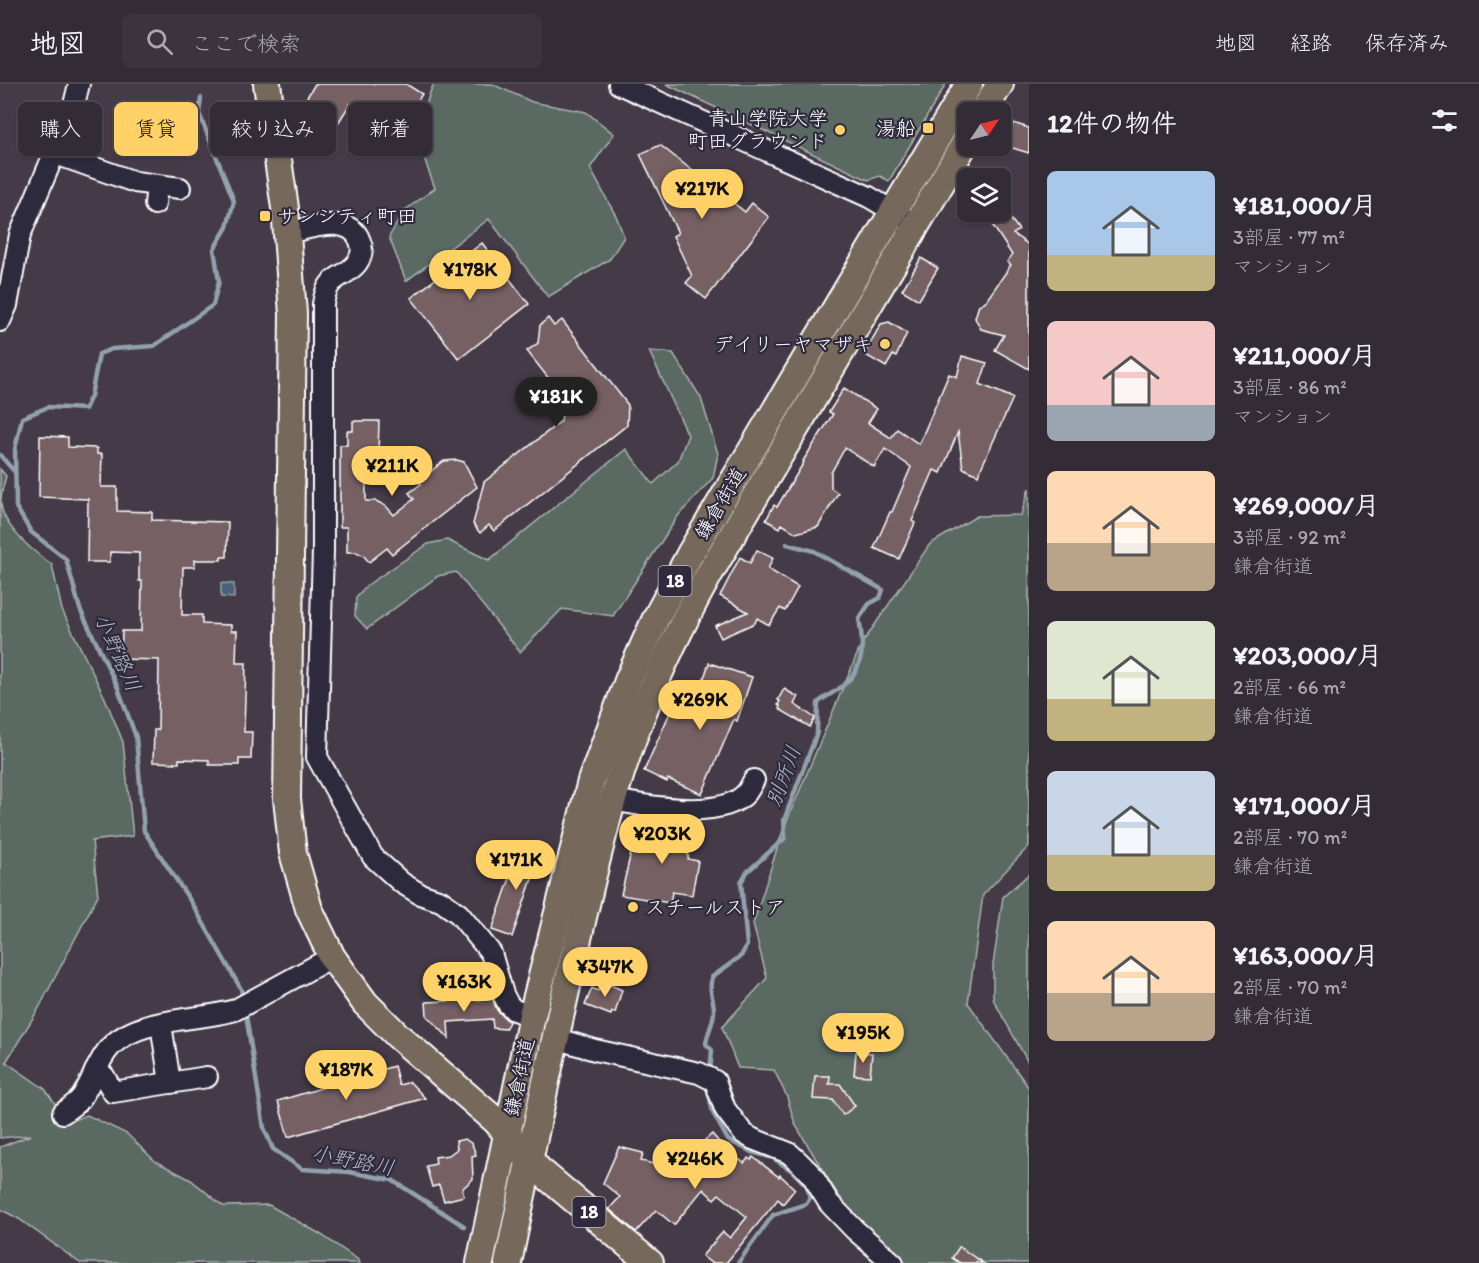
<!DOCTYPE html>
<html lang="ja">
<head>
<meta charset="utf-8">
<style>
  :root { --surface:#332c36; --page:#3b343e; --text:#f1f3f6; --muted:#a9a7ad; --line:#4e4851; --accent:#ffd166 }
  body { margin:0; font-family:Itim,"Klee One",sans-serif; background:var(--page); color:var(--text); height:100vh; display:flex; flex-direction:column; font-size:22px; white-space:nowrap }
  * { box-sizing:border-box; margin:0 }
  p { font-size:20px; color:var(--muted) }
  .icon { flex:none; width:33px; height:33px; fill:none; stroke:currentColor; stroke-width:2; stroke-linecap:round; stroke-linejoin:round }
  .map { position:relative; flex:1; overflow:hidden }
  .side { display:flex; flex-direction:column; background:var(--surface); width:450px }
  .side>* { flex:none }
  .guide { position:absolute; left:18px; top:18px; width:570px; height:54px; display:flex; gap:12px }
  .needle { width:39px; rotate:55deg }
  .controls { position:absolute; left:957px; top:18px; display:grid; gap:12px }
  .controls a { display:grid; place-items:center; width:54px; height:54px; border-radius:9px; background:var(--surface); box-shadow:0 2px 4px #0004,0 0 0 2px var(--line); font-size:30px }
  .price { position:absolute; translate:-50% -51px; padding:0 14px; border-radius:21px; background:var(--accent); color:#111; font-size:20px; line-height:39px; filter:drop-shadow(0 2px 3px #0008) }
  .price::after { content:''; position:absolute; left:50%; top:36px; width:18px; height:14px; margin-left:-9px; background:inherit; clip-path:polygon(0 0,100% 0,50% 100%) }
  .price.current { background:#222; color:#fff }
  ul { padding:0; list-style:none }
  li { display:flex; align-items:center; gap:18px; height:150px; padding:0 18px }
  li span { display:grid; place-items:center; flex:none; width:168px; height:120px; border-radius:9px; color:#555 }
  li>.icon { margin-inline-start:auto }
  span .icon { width:72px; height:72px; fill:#fffc; stroke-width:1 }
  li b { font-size:26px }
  h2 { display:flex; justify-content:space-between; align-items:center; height:72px; padding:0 18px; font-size:26px }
  .tag { padding:0 21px; border-radius:9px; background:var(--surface); box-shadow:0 2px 4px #0004,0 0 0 2px var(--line); font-size:21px; line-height:54px }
  .tag.current { background:var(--accent); color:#111 }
  header { display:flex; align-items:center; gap:36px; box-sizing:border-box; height:84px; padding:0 30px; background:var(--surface); border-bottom:2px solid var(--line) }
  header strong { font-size:28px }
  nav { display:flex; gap:33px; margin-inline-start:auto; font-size:21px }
  .search { width:420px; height:54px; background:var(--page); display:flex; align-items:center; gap:15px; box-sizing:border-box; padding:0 21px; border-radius:9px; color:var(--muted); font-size:22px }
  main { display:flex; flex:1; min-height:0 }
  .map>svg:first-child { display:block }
</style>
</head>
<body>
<header>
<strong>地図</strong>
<div class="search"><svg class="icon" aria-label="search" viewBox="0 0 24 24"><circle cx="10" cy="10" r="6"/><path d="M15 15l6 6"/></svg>ここで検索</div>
<nav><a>地図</a><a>経路</a><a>保存済み</a></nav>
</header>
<main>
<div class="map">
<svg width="1029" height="1179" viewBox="0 0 1029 1179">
  <rect width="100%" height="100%" fill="#443a48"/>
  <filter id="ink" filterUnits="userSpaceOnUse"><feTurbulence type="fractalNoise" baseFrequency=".0167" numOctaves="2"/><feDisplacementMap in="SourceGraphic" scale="12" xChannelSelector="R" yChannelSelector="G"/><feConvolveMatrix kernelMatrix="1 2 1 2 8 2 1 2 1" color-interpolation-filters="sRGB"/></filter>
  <g filter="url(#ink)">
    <g fill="#5a6b63" stroke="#acb5b1" stroke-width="1.5">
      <path d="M 434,0 L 492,0 L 532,18 L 586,28 L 614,50 L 590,84 L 617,134 L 624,153 L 610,175 L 548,213 L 489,135 L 406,197 L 389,153 L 404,127 L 435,104 C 423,72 417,62 425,27 C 427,17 429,8 434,0 Z"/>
      <polygon points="666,0 946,0 889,97 880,92 868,96"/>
      <polygon points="649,267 673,269 701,314 718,370 713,394 678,432 613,532 562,525 520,568 456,488 438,492 367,545 355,532 356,513 366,502 428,460 447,456 489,476 626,365 653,400 678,377 688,351"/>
      <path d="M 0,385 L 6,392 C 4,400 0,411 1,420 C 3,444 34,468 52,481 L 62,526 L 105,614 L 123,658 L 133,752 L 92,757 L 98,811 L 39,924 L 6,978 L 45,1005 L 68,1038 L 87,1031 L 127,1050 L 155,1077 L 191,1096 L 223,1122 L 269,1121 L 320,1150 L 357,1175 L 360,1179 L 80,1179 L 19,1135 L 0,1125 L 0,1063 L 31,1051 L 0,1054 Z"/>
      <polygon points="1029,404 1029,762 983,811 968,919 1029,1004 1029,1179 884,1179 831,1100 795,1040 787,1013 774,986 738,984 722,943 767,894 753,840 783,746 861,561 930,460 977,432 1021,431"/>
      <polygon points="1029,790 1029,980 993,915 993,881 1003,813"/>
    </g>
    <polygon fill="#4b6276" stroke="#93a1ad" stroke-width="1.5" points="221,499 234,500 234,514 221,513"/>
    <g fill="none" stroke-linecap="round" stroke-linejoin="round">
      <g stroke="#93a1ad" stroke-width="4.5">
        <polyline points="201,14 199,29 234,117 227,143 214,165 219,197 213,221 154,262 112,265 99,270 91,312 85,325 48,323 22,334 15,365 16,423 31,448 66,475 80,525 118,604 136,653 144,747 193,821 241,905 243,917"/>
        <polyline points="0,371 14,387"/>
        <polyline points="245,925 264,1044 273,1065 302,1085 349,1088 392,1096 464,1142"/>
        <path d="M 710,987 L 712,966 L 706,960 C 707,949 714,938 714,927 C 714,914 708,908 712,893 L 741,872 L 747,861 L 741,798 L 747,788 L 785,754 L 784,736 L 817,649 L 818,619 C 824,613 830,611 837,606 C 864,588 865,565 859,535 L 869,520 L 880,514 L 883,506 L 814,467 L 787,460"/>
        <polyline points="707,1002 713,1029 728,1056 752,1068 773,1074 792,1087 807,1102 810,1114 806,1120 773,1131 738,1179"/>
      </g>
    </g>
    <g fill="#766163" stroke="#fff" stroke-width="1.5">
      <polygon points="315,0 406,0 422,10 398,49 350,20 333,47 299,26"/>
      <polygon points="1013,39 1029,44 1029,69 1006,62"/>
      <polygon points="660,61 745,128 752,119 769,133 706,215 686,199 692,192 673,152 678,149 640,70"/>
      <polygon points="986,131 1001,142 1011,135 1019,146 1013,150 1029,161 1029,285 995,266 1004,251 981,245 975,234 979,221 986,217 1011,181 1007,178 1012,171"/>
      <polygon points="482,159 529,220 459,275 411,214"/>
      <polygon points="921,174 938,184 919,216 902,206"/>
      <polygon points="548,234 554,242 562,236 628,321 627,341 494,447 489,441 480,449 473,440 484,398 561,337 564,314 527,267 538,259 540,241"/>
      <polygon points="889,238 907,249 896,273 893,271 886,283 864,270 881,240"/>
      <polygon points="962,272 987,279 980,300 1013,314 978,391 963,384 958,348 941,389 934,386 912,437 915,439 899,475 874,464 890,428 892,428 911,383 885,365 874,383 845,364 831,389 831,404 838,409 818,443 796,449 782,440 780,444 766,436 774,421 777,423 804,378 803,377 833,330 829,328 844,304 877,325 868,339 891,354 897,345 919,360 949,290 957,293"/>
      <polygon points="353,337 379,337 378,370 366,370 366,417 376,417 386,422 394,431 414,415 409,409 421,400 418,397 444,377 457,376 464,378 477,403 392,470 387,464 369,478 363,471 356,468 347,468 347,443 340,443 340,361 347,361 347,347 353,347"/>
      <polygon points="40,352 68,353 68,363 97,364 97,370 102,370 101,403 117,403 117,427 152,428 152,436 228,438 227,473 221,473 221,476 195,476 195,483 183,483 182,531 202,531 202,540 231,541 231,547 237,547 236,579 246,579 244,648 252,648 251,675 239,675 239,681 209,681 209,676 179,675 179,679 153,678 154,646 158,646 159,576 121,575 122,547 141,547 142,497 139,497 139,469 110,468 110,478 87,478 88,415 39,413"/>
      <polygon points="757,466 773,474 768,485 798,503 785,527 780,524 769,541 757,534 755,539 721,554 715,542 748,528 720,512 740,473 750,479"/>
      <polygon points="709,579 752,593 737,637 734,635 702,710 668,695 667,698 644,687 672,624 691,633"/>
      <polygon points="784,605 798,613 794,620 815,634 810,643 779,625 780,622 778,621 780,617 778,616"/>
      <polygon points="682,737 699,737 699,749 696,749 696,753 689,753 688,775 698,777 692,811 672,808 670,819 621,811 636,747 670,755 670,742 682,742"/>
      <polygon points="521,762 541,769 512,853 492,846"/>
      <polygon points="601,897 622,906 615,929 612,928 611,931 585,921 592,904 598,907"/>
      <polygon points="491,911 497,926 509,938 505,945 493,944 492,935 448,938 449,954 427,932 426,918 491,915"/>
      <polygon points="856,968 872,969 870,992 854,991"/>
      <polygon points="394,982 399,1001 410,998 425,1014 288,1053 278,1017"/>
      <polygon points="815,992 830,992 829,1000 840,1000 855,1022 843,1031 833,1016 813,1015"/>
      <polygon points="712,1050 725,1065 744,1079 749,1074 751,1076 753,1073 779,1093 780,1091 795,1105 783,1120 778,1115 726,1179 711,1179 702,1172 723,1148 730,1154 747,1133 719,1110 714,1115 703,1105 674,1141 656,1126 636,1148 609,1125 620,1113 603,1099 619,1063 643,1069 641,1077 670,1084 673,1075 681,1077"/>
      <polygon points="465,1055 472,1060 476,1071 472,1072 473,1095 462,1105 464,1112 444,1117 439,1101 432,1103 426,1082 436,1080 435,1073 449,1071 457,1065 456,1057"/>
      <polygon points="959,1163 983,1179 960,1179 952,1174"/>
    </g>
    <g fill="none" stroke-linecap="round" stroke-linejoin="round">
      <defs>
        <g id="minor">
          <polyline points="619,0 869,113 906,135"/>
          <polyline points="53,69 135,98 180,104"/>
          <polyline points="155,120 157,102"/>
          <path d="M 287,149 C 308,145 350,129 360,157 C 363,164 362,172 357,179 C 342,197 328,189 323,220 L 323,467 L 317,673 L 373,773 L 402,799 L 420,810 L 441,817 L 459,830 L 491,869 L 503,910 L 508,920 L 514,926 L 532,932"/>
          <polyline points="0,237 7,221 20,151 73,25 79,0"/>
          <path d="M 613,716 C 645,722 724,737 747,708 C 750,704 752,699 754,696"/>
          <polyline points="161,940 170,999"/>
          <polyline points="554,954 595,966 699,989 715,997 725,1025 743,1049 753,1055 789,1069 799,1078 812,1091 829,1119 855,1146 893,1179"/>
          <polyline points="95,987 104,992 113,1008 207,993"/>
          <path d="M 63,1029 C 69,1024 76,1020 81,1014 C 93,997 97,977 111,962 C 140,933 198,937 235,926 L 332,873"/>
        </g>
        <g id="major">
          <polyline points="267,0 285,124 293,230 287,715 293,769 309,825 332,873 365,919 398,952 496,1037 539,1086 650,1179"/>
          <polyline points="983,28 1000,0"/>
          <polyline points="480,1179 532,932 591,697 629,594 656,534 690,470 969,0"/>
          <path d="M 508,1179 C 529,1077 550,974 574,872 C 587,817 599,760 616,705 C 639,629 673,554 712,485 L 968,54"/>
        </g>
      </defs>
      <use href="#minor" stroke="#fff" stroke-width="24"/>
      <use href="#major" stroke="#fff" stroke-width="30"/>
      <use href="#minor" stroke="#2f2a3d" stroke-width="20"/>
      <use href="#major" stroke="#76695c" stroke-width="26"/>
    </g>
  </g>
  <g fill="#ffd166" stroke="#2f2a3d" stroke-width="2">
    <rect x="922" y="38" width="12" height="12" rx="3"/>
    <circle cx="840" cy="46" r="6"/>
    <rect x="259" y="126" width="12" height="12" rx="3"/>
    <circle cx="885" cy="260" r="6"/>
    <circle cx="633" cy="823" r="6"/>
  </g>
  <g text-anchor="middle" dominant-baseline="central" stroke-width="4.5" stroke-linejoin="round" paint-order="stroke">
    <g fill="#2f2a3d" stroke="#c1bfc5" stroke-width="1.5">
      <rect x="658.5" y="482" width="33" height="30" rx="4.5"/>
      <rect x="572.5" y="1113" width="33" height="30" rx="4.5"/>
    </g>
    <g font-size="18" font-weight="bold" fill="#fff">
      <text x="675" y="497">18</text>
      <text x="589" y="1128">18</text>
    </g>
    <g font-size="20" fill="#fff" stroke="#2f2a3d" text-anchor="end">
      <text x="828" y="34">青山学院大学<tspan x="828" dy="23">町田グラウンド</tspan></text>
      <text x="916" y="44">湯船</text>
      <text x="277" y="132" text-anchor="start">サンシティ町田</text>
      <text x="873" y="260">デイリーヤマザキ</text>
      <text x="645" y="823" text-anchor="start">スチールストア</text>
    </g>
    <g font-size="20" fill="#fff" stroke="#2f2a3d">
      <text transform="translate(720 419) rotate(-59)">鎌倉街道</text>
      <text transform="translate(519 993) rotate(-78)">鎌倉街道</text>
    </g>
    <g font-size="21" font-style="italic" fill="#aeb8c1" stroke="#2f2a3d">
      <text transform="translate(118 568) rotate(66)">小野路川</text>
      <text transform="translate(783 692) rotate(-70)">別所川</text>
      <text transform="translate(353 1076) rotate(11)">小野路川</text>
    </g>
  </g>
</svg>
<div class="controls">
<a><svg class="needle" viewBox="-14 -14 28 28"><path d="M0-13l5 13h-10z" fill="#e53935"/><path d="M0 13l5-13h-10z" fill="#a9a7ad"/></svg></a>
<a><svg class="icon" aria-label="layers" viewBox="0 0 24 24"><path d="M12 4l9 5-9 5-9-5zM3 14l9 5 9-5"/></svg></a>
</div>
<b class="price" style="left:702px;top:136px">¥217K</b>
<b class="price" style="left:470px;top:217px">¥178K</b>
<b class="price current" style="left:556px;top:344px">¥181K</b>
<b class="price" style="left:392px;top:413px">¥211K</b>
<b class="price" style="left:700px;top:647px">¥269K</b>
<b class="price" style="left:662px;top:781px">¥203K</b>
<b class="price" style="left:516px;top:807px">¥171K</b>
<b class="price" style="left:605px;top:914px">¥347K</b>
<b class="price" style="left:464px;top:929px">¥163K</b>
<b class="price" style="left:863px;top:980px">¥195K</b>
<b class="price" style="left:346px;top:1017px">¥187K</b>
<b class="price" style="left:695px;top:1106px">¥246K</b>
<div class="guide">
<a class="tag">購入</a>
<a class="tag current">賃貸</a>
<a class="tag">絞り込み</a>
<a class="tag">新着</a>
</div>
</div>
<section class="side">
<h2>12件の物件<svg class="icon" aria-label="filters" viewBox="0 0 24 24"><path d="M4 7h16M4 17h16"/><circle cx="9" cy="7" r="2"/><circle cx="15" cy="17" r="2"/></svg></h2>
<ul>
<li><span style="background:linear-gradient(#a9c7e8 70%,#c2b280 0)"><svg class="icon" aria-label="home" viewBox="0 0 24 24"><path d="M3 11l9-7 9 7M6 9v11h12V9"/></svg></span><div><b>¥181,000/月</b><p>3部屋 · 77 m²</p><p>マンション</p></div></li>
<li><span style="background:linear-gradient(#f6c9c9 70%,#9aa5b1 0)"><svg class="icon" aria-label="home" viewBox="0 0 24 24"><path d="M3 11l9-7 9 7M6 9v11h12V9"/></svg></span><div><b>¥211,000/月</b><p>3部屋 · 86 m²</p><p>マンション</p></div></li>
<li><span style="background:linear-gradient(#ffd9b3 60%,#b9a48a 0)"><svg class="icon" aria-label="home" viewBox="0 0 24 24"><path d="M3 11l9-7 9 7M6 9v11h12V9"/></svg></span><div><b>¥269,000/月</b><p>3部屋 · 92 m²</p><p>鎌倉街道</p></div></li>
<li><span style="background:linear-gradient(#dfe7d0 65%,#c2b280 0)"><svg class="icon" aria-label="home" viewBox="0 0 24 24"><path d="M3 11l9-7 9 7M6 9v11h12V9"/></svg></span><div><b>¥203,000/月</b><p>2部屋 · 66 m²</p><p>鎌倉街道</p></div></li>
<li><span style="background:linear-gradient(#c9d6e8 70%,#c2b280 0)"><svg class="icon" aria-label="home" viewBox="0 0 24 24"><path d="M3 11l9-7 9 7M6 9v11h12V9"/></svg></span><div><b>¥171,000/月</b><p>2部屋 · 70 m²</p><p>鎌倉街道</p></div></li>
<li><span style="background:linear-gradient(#ffd9b3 60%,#b9a48a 0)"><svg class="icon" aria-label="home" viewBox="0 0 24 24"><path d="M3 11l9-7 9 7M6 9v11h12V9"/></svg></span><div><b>¥163,000/月</b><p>2部屋 · 70 m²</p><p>鎌倉街道</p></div></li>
</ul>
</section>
</main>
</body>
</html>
